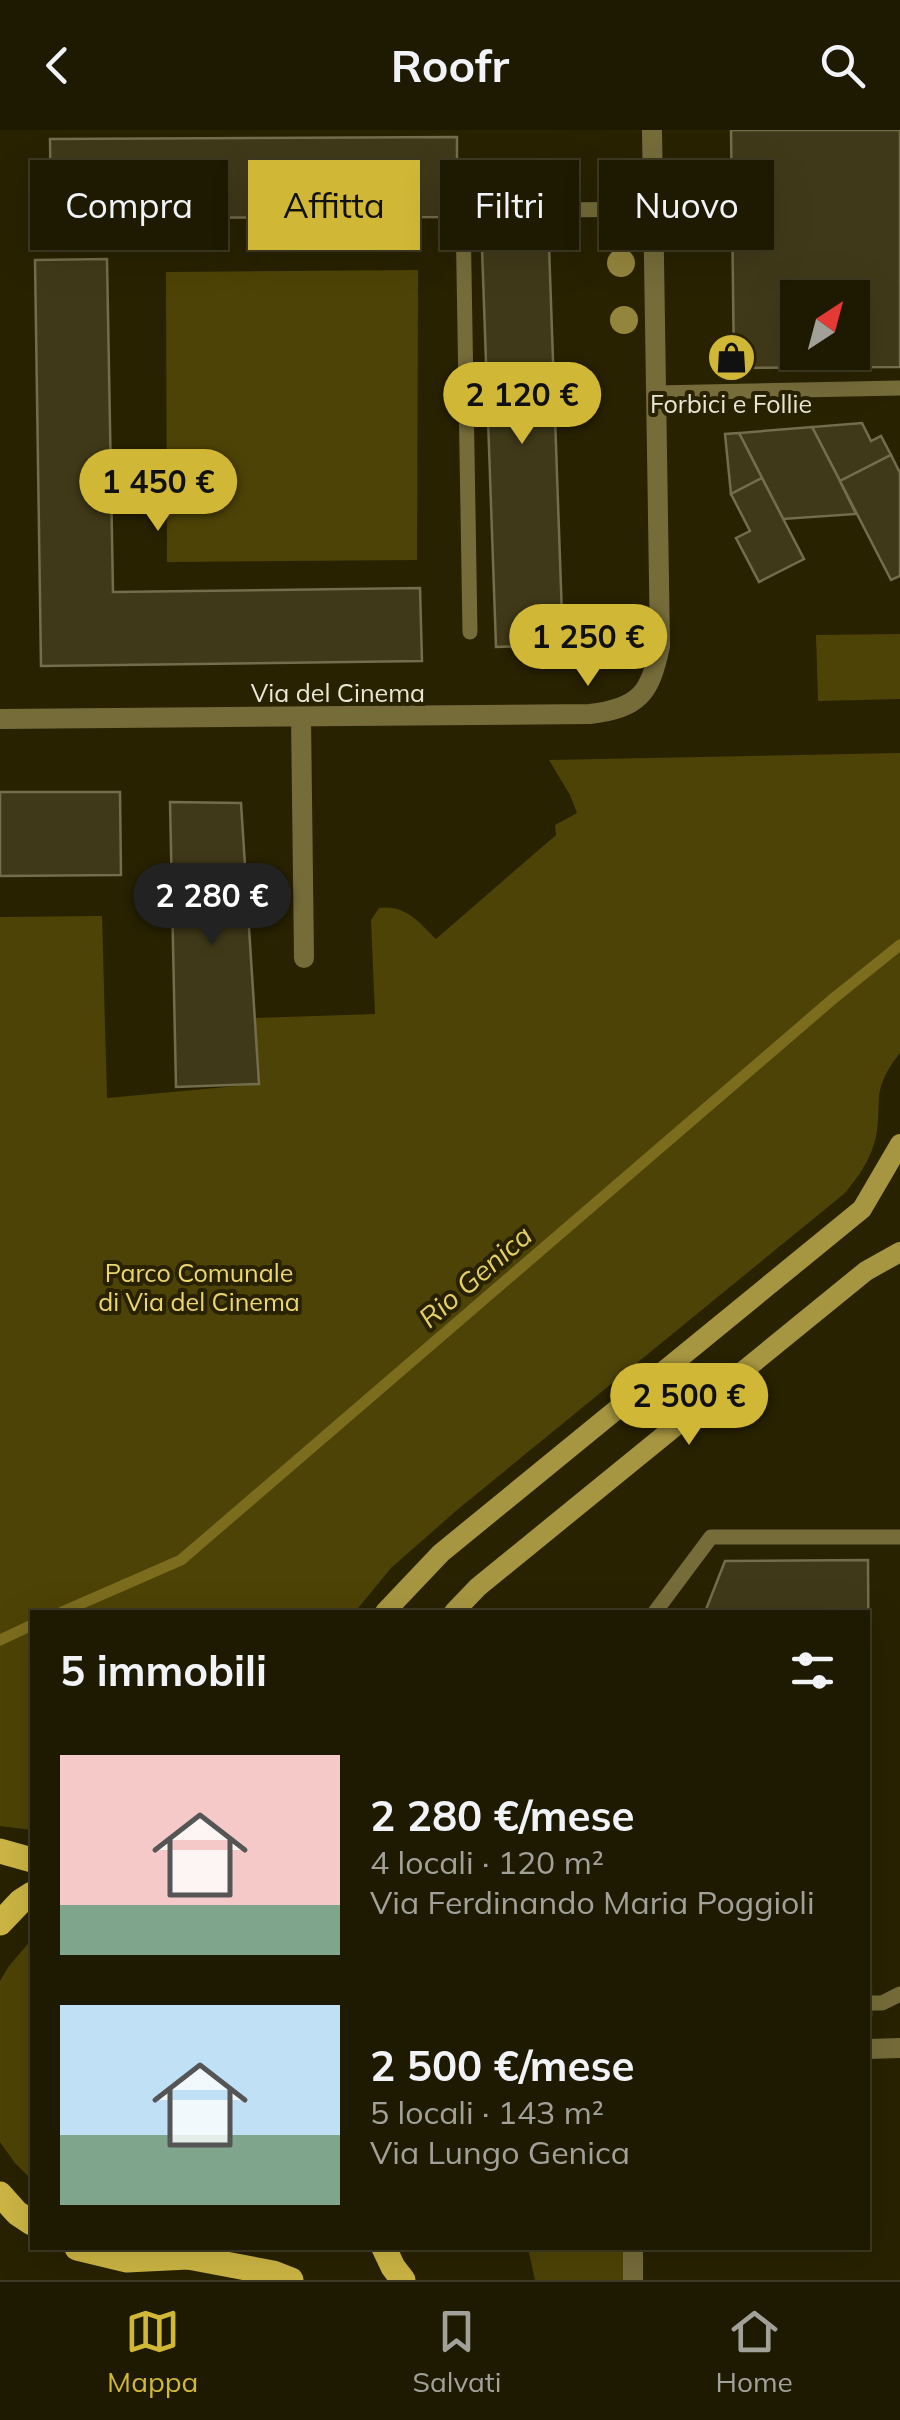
<!DOCTYPE html>
<html lang="it">
<head>
<meta charset="utf-8">
<style>
  :root { --surface:#1e1a01; --page:#26230b; --text:#f1f3f6; --muted:#a1a199; --line:#3c3823; --accent:#d0b736 }
  body { margin:0; font-family:Mulish,sans-serif; background:var(--page); color:var(--text); height:100vh; display:flex; flex-direction:column; font-size:38px; white-space:nowrap }
  * { box-sizing:border-box; margin:0 }
  p { font-size:32px; color:var(--muted) }
  .icon { flex:none; width:55px; height:55px; fill:none; stroke:currentColor; stroke-width:2; stroke-linecap:round; stroke-linejoin:round }
  .map { position:relative; flex:1; overflow:hidden }
  .details { position:absolute; left:30px; top:1480px; width:840px; height:640px; display:flex; flex-direction:column; background:var(--surface); border-radius:0px; box-shadow:0 10px 40px #0002,0 0 0 2px var(--line) }
  .details>* { flex:none }
  .hud { position:absolute; left:30px; top:30px; width:840px; height:90px; display:flex; gap:20px }
  .needle { width:65px; rotate:36deg }
  .buttons { position:absolute; left:780px; top:150px; display:grid; gap:20px }
  .buttons a { display:grid; place-items:center; width:90px; height:90px; border-radius:0px; background:var(--surface); box-shadow:0 10px 40px #0002,0 0 0 2px var(--line); font-size:50px }
  .price { position:absolute; translate:-50% -85px; padding:0 22px; border-radius:35px; background:var(--accent); color:#111; font-size:32px; line-height:65px; filter:drop-shadow(0 2px 5px #0008) }
  .price::after { content:''; position:absolute; left:50%; top:60px; width:30px; height:22px; margin-left:-15px; background:inherit; clip-path:polygon(0 0,100% 0,50% 100%) }
  .price.active { background:#222; color:#fff }
  ul { padding:0; list-style:none }
  li { display:flex; align-items:center; gap:30px; height:250px; padding:0 30px }
  li span { display:grid; place-items:center; flex:none; width:280px; height:200px; border-radius:0px; color:#555 }
  li>.icon { margin-inline-start:auto }
  span .icon { width:120px; height:120px; fill:#fffc; stroke-width:1 }
  li b { font-size:42px }
  h2 { display:flex; justify-content:space-between; align-items:center; height:120px; padding:0 30px; font-size:42px }
  .tag { padding:0 35px; border-radius:0px; background:var(--surface); box-shadow:0 10px 40px #0002,0 0 0 2px var(--line); font-size:35px; line-height:90px }
  .tag.active { background:var(--accent); color:#111 }
  header { display:flex; justify-content:space-between; align-items:center; height:130px; padding:0 30px; background:var(--surface); font-size:45px; font-weight:700 }
  .menu { display:flex; justify-content:space-around; align-items:center; height:140px; border-top:2px solid var(--line); background:var(--surface); font-size:28px; color:var(--muted) }
  .menu a { display:grid; justify-items:center; gap:5px }
  .menu .active { color:var(--accent) }
  .map>svg:first-child { display:block }
</style>
</head>
<body>
<header><svg class="icon" aria-label="back" viewBox="0 0 24 24"><path d="M15 5l-7 7 7 7"/></svg>Roofr<svg class="icon" aria-label="search" viewBox="0 0 24 24"><circle cx="10" cy="10" r="6"/><path d="M15 15l6 6"/></svg></header>
<div class="map">
<svg width="900" height="2150" viewBox="0 0 900 2150">
  <rect width="100%" height="100%" fill="#282201"/>
  <g fill="#4e4306">
    <polygon points="418,140 417,430 167,432 166,142"/>
    <polygon points="900,504 900,569 818,571 816,505"/>
    <path d="M 900,623 L 900,923 C 890,935 881,950 879,966 C 878,983 879,998 874,1014 C 868,1033 858,1047 845,1063 L 457,1380 L 391,1438 L 355,1482 L 32,1482 L 32,1700 L 0,1696 L 0,787 L 102,786 L 107,968 L 258,954 L 255,888 L 375,884 L 371,790 L 379,778 C 405,774 419,792 436,809 L 556,705 L 555,695 L 577,683 L 570,665 L 549,630 Z"/>
    <polygon points="32,1809 32,2050 15,2033 0,2012 0,1851 9,1836"/>
    <polygon points="528,2118 626,2118 625,2150 535,2150"/>
  </g>
  <g fill="none" stroke-linecap="round" stroke-linejoin="round">
    <g stroke="#7c6d1e" stroke-width="11">
      <polyline points="62,1482 181,1430 834,868 900,815"/>
      <polyline points="0,1510 32,1495"/>
    </g>
  </g>
  <g fill="#403919" stroke="#746d4c" stroke-width="2.5" fill-rule="evenodd">
    <path d="M 731,0 L 900,0 L 900,237 L 734,238 ZM 798,168 L 852,168 L 852,222 L 798,222 Z"/>
    <polygon points="457,7 457,87 51,88 50,9"/>
    <polygon points="549,116 563,515 496,517 482,118"/>
    <polygon points="107,129 113,462 420,458 422,531 41,536 35,130"/>
    <polygon points="862,293 871,311 881,306 891,325 840,351 812,297"/>
    <polygon points="812,297 840,351 856,384 783,389 739,303"/>
    <polygon points="739,303 762,348 731,364 725,304"/>
    <polygon points="891,325 900,343 900,446 891,450 840,351"/>
    <polygon points="762,348 804,429 759,452 736,408 750,401 731,364"/>
    <polygon points="0,662 120,662 121,745 0,746"/>
    <polygon points="170,672 241,673 259,954 176,957"/>
    <polygon points="868,1430 871,1885 868,1885 868,1482 705,1482 725,1431"/>
  </g>
  <g fill="none" stroke-linecap="round" stroke-linejoin="round">
    <g stroke="#766c3a" stroke-width="15">
      <polyline points="656,263 900,258"/>
      <polyline points="470,502 463,81 654,79"/>
      <polyline points="655,1482 711,1407 900,1407"/>
      <polyline points="868,1873 882,1873 900,1864"/>
    </g>
    <g stroke="#766c3a" stroke-width="20">
      <polyline points="301,587 304,828"/>
      <path d="M 0,589 L 590,584 C 639,578 650,564 660,516 L 652,0"/>
      <polyline points="868,1919 900,1918"/>
      <polyline points="633,2118 633,2150"/>
    </g>
    <g stroke="#a79641" stroke-width="20">
      <polyline points="385,1482 441,1423 862,1079 900,1014"/>
      <polyline points="454,1482 478,1457 866,1141 900,1122"/>
    </g>
    <g stroke="#cdb644" stroke-width="25">
      <polyline points="0,1721 32,1730"/>
      <polyline points="0,1793 21,1771 32,1764"/>
      <polyline points="0,2064 17,2083 32,2093"/>
      <polyline points="77,2118 127,2130 188,2127 215,2118"/>
      <polyline points="384,2118 393,2137 403,2150"/>
      <polyline points="188,2127 273,2143 291,2150"/>
    </g>
  </g>
  <g fill="#94853d">
    <circle cx="621" cy="133" r="14"/>
    <circle cx="624" cy="190" r="14"/>
  </g>
  <defs>
    <symbol id="shop-disc" viewBox="-11 -11 22 22"><circle r="9.5" fill="#d0b736" stroke="#282201"/><path d="M-5-2.5h2.3a2.7 3.5 0 0 1 5.4 0H5L5.5 6h-11ZM-1.5-2.5h3a1.5 2.3 0 0 0-3 0Z" fill="#111"/></symbol>
  </defs>
  <g fill-rule="evenodd">
    <use href="#shop-disc" x="704" y="200" width="55" height="55"/>
  </g>
  <g text-anchor="middle" dominant-baseline="central" stroke-width="8" stroke-linejoin="round" paint-order="stroke">
    <g font-size="25" fill="#e9e6d3" stroke="#282201">
      <text x="731" y="273">Forbici e Follie</text>
    </g>
    <g font-size="25" fill="#e9e6d3" stroke="#282201">
      <text x="338" y="562">Via del Cinema</text>
    </g>
    <g font-size="25" fill="#ecd66e" stroke="#282201">
      <text x="199" y="1142">Parco Comunale<tspan x="199" dy="29">di Via del Cinema</tspan></text>
    </g>
    <g font-size="28" font-style="italic" fill="#e5cf67" stroke="#282201">
      <text transform="translate(475 1146) rotate(-41)">Rio Genica</text>
    </g>
  </g>
</svg>
<div class="buttons">
<a><svg class="needle" viewBox="-14 -14 28 28"><path d="M0-13l5 13h-10z" fill="#e53935"/><path d="M0 13l5-13h-10z" fill="#a1a199"/></svg></a>
</div>
<b class="price" style="left:522px;top:317px">2 120 €</b>
<b class="price" style="left:158px;top:404px">1 450 €</b>
<b class="price" style="left:588px;top:559px">1 250 €</b>
<b class="price active" style="left:212px;top:818px">2 280 €</b>
<b class="price" style="left:689px;top:1318px">2 500 €</b>
<div class="hud">
<a class="tag">Compra</a>
<a class="tag active">Affitta</a>
<a class="tag">Filtri</a>
<a class="tag">Nuovo</a>
</div>
<section class="details">
<h2>5 immobili<svg class="icon" aria-label="filters" viewBox="0 0 24 24"><path d="M4 7h16M4 17h16"/><circle cx="9" cy="7" r="2"/><circle cx="15" cy="17" r="2"/></svg></h2>
<ul>
<li><span style="background:linear-gradient(#f6c9c9 75%,#7fa58c 0)"><svg class="icon" aria-label="home" viewBox="0 0 24 24"><path d="M3 11l9-7 9 7M6 9v11h12V9"/></svg></span><div><b>2 280 €/mese</b><p>4 locali · 120 m²</p><p>Via Ferdinando Maria Poggioli</p></div></li>
<li><span style="background:linear-gradient(#bfe0f5 65%,#7fa58c 0)"><svg class="icon" aria-label="home" viewBox="0 0 24 24"><path d="M3 11l9-7 9 7M6 9v11h12V9"/></svg></span><div><b>2 500 €/mese</b><p>5 locali · 143 m²</p><p>Via Lungo Genica</p></div></li>
</ul>
</section>
</div>
<nav class="menu">
<a class="active"><svg class="icon" aria-label="map" viewBox="0 0 24 24"><path d="M3 6l6-2 6 2 6-2v14l-6 2-6-2-6 2zM9 4v14M15 6v14"/></svg>Mappa</a>
<a><svg class="icon" aria-label="saved" viewBox="0 0 24 24"><path d="M7 4h10v16l-5-4-5 4z"/></svg>Salvati</a>
<a><svg class="icon" aria-label="home" viewBox="0 0 24 24"><path d="M3 11l9-7 9 7M6 9v11h12V9"/></svg>Home</a>
</nav>
</body>
</html>
